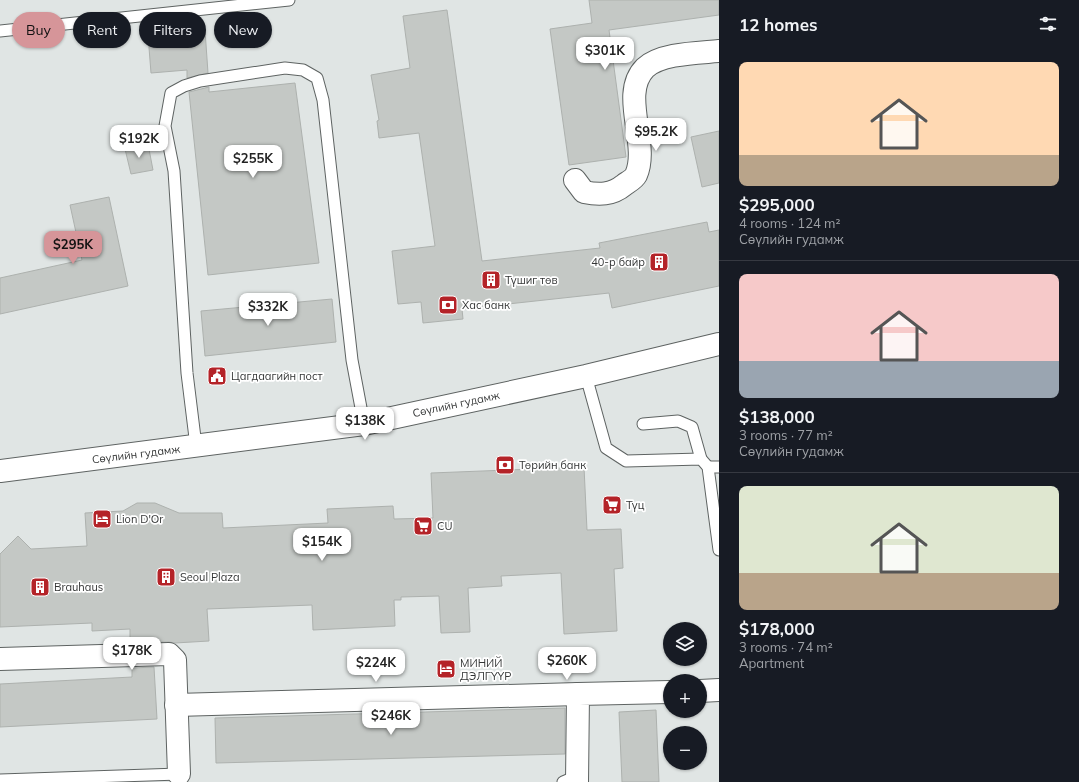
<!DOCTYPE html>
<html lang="en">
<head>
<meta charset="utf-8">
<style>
  :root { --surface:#171b24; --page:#242831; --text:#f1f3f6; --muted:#9ea1a6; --line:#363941; --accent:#d69599 }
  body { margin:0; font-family:Mulish,sans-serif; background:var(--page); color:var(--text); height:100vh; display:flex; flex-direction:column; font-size:15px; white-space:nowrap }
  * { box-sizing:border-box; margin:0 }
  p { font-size:13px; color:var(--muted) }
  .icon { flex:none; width:22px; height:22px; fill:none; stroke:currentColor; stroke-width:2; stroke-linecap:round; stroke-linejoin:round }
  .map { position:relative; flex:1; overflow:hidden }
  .panel { display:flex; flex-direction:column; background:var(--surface); width:360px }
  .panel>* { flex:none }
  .banner { position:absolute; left:12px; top:12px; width:380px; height:36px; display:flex; gap:8px }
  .tools { position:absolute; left:663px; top:622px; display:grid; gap:8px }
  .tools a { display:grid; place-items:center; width:44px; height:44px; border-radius:50%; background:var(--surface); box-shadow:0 1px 3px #0004; font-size:20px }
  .price { position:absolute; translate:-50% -34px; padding:0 9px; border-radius:8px; background:#fff; color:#222; font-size:13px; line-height:26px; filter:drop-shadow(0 1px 2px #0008) }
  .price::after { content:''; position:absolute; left:50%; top:24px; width:12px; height:9px; margin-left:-6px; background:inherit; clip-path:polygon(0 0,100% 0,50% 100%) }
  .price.current { background:var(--accent); color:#111 }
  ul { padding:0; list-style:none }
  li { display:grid; align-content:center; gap:8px; height:212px; padding:0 20px }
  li+li { border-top:1px solid var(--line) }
  li span { display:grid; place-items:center; height:124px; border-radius:8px; color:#555 }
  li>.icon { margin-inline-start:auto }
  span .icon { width:72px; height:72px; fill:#fffc; stroke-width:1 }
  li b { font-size:17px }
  h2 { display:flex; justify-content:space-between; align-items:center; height:48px; padding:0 20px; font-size:17px }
  .pill { padding:0 14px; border-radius:18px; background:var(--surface); box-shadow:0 1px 3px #0004; font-size:14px; line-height:36px }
  .pill.current { background:var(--accent); color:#111 }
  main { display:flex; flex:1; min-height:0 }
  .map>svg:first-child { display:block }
</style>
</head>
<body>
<main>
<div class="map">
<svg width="719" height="782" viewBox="0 0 719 782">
  <rect width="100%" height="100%" fill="#e0e5e4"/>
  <g fill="#c4c8c5" stroke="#adb1ae">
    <polygon points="589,0 719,0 719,15 609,30 626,157 569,165 550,29 592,23"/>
    <polygon points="447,10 482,261 600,248 599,243 707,222 709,232 719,230 719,286 612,308 609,293 462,309 463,319 423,323 421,302 398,304 392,251 435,246 419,133 379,138 377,121 379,120 371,75 410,68 403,16"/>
    <polygon points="205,30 208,73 187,78 187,70 151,73 148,35"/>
    <polygon points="295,83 319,263 208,275 189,92 209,87 209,92"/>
    <polygon points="719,131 719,183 702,187 691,137"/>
    <polygon points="148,144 153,170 131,174 125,149"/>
    <polygon points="109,197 128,286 0,314 0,278 82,260 70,205"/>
    <polygon points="332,299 336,342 205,356 201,311"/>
    <polygon points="584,467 587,530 621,529 623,568 614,569 617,631 564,634 561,573 501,576 502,586 468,588 470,632 441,633 439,596 401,597 401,600 394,600 395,626 313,630 312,605 207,609 209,641 175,643 169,642 130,643 130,629 92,631 92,623 0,627 0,554 18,536 31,549 87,546 85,513 123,511 137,503 155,503 179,513 222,513 223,528 328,523 327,509 393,506 394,519 433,518 431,473"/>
    <polygon points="154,667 157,719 0,727 0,684 132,677 132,668"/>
    <polygon points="565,708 565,754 216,763 215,718"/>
    <polygon points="656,710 659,782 622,782 619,712"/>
  </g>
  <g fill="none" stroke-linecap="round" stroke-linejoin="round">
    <defs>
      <g id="service">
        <polyline points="0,31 289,0"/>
        <polyline points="586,376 606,448 626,461 701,459 708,467 719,550"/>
        <polyline points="643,424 678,421 692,427 701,459"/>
        <polyline points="196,446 187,373 174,171 165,126 171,93 184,86 200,81 285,68 303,70 317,78 323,100 352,360 364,424"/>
        <polyline points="708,467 719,467"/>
        <polyline points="0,780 179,774 179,778"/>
        <polyline points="563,782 577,776"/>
      </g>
      <g id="minor">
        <path d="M 575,180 L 584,192 C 599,195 612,195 624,185 C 628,182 634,179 636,175 C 650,144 619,94 645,68 C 661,53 699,53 719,51"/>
        <polyline points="0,659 169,654 175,660 179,774"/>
        <polyline points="700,691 719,690"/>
        <polyline points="176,705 578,694"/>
        <polyline points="577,782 578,694 670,692"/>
      </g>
      <polyline id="secondary" points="0,471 364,424 586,376 719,344"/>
    </defs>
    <use href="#service" stroke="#5e6362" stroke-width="13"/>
    <use href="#minor" stroke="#5e6362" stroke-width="24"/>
    <use href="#secondary" stroke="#5e6362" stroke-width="24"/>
    <use href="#service" stroke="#fff" stroke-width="11"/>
    <use href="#minor" stroke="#fff" stroke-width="22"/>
    <use href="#secondary" stroke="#fff" stroke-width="22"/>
  </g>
  <defs>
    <symbol id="building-square" viewBox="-11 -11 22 22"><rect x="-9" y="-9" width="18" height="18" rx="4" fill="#b42328" stroke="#fff"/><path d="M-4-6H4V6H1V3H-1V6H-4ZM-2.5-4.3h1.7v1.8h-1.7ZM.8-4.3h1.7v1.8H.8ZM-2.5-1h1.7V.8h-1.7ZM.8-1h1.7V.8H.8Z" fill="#fff"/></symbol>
    <symbol id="bank-square" viewBox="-11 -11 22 22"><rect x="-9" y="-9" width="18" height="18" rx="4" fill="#b42328" stroke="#fff"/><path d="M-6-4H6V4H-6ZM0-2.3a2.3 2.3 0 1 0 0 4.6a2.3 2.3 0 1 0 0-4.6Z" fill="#fff"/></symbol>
    <symbol id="civic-square" viewBox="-11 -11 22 22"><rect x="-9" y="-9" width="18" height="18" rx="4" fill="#b42328" stroke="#fff"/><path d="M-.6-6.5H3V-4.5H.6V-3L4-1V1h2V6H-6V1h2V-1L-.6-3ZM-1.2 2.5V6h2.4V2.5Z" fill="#fff"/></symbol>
    <symbol id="supermarket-square" viewBox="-11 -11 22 22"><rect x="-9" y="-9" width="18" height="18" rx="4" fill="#b42328" stroke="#fff"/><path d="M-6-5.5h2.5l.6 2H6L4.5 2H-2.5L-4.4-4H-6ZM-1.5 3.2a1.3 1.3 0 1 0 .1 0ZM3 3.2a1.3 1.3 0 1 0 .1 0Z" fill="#fff"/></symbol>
    <symbol id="hotel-square" viewBox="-11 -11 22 22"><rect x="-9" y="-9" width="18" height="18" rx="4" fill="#b42328" stroke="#fff"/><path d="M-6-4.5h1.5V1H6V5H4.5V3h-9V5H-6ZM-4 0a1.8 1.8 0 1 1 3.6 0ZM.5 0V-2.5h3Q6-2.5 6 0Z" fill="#fff"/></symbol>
  </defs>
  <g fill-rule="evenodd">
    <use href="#building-square" x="648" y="251" width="22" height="22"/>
    <use href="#building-square" x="480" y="269" width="22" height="22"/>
    <use href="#bank-square" x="437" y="294" width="22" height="22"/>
    <use href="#civic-square" x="206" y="365" width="22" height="22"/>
    <use href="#bank-square" x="494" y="454" width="22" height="22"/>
    <use href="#supermarket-square" x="601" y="494" width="22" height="22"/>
    <use href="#hotel-square" x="91" y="508" width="22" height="22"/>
    <use href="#supermarket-square" x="412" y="515" width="22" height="22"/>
    <use href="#building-square" x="155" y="566" width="22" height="22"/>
    <use href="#building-square" x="29" y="576" width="22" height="22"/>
    <use href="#hotel-square" x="435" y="658" width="22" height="22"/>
  </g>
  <g text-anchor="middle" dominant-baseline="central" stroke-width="3.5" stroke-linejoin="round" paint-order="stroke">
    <g font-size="11" fill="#333535" stroke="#fff" text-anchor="start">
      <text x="645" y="262" text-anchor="end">40-р байр</text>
      <text x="505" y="280">Түшиг төв</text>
      <text x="462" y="305">Хас банк</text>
      <text x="231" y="376">Цагдаагийн пост</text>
      <text x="519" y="465">Төрийн банк</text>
      <text x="626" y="505">Түц</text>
      <text x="116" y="519">Lion D'Or</text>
      <text x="437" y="526">CU</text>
      <text x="180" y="577">Seoul Plaza</text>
      <text x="54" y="587">Brauhaus</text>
      <text x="460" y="663">МИНИЙ<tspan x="460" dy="13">ДЭЛГҮҮР</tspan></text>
    </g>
    <g font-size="11" fill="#333535" stroke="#fff">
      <text transform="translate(456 404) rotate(-12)">Сөүлийн гудамж</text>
      <text transform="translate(136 454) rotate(-7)">Сөүлийн гудамж</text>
    </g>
  </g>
</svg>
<div class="tools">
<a><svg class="icon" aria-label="layers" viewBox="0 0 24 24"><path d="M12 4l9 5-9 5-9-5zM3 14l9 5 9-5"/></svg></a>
<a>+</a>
<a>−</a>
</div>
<b class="price" style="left:605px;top:71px">$301K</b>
<b class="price" style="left:656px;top:152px">$95.2K</b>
<b class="price" style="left:139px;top:159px">$192K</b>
<b class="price" style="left:253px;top:179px">$255K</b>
<b class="price current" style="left:73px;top:265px">$295K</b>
<b class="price" style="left:268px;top:327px">$332K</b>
<b class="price" style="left:365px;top:441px">$138K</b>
<b class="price" style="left:322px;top:562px">$154K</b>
<b class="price" style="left:132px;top:671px">$178K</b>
<b class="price" style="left:567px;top:681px">$260K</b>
<b class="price" style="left:376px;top:683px">$224K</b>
<b class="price" style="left:391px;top:736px">$246K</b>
<div class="banner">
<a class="pill current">Buy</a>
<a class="pill">Rent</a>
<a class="pill">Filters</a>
<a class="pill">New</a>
</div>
</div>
<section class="panel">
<h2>12 homes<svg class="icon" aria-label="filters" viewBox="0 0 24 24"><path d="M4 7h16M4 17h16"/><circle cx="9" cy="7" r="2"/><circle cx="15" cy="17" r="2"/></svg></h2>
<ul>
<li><span style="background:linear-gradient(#ffd9b3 75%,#b9a48a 0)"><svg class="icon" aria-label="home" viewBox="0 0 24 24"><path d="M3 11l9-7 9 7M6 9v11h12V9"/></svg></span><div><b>$295,000</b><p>4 rooms · 124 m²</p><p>Сөүлийн гудамж</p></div></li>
<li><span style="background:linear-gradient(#f6c9c9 70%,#9aa5b1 0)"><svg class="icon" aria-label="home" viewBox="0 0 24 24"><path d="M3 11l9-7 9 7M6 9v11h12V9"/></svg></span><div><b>$138,000</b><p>3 rooms · 77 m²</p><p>Сөүлийн гудамж</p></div></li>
<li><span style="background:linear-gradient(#dfe7d0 70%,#b9a48a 0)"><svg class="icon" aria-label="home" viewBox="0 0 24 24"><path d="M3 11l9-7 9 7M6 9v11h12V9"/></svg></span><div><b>$178,000</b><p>3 rooms · 74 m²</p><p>Apartment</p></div></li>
</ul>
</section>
</main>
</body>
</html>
